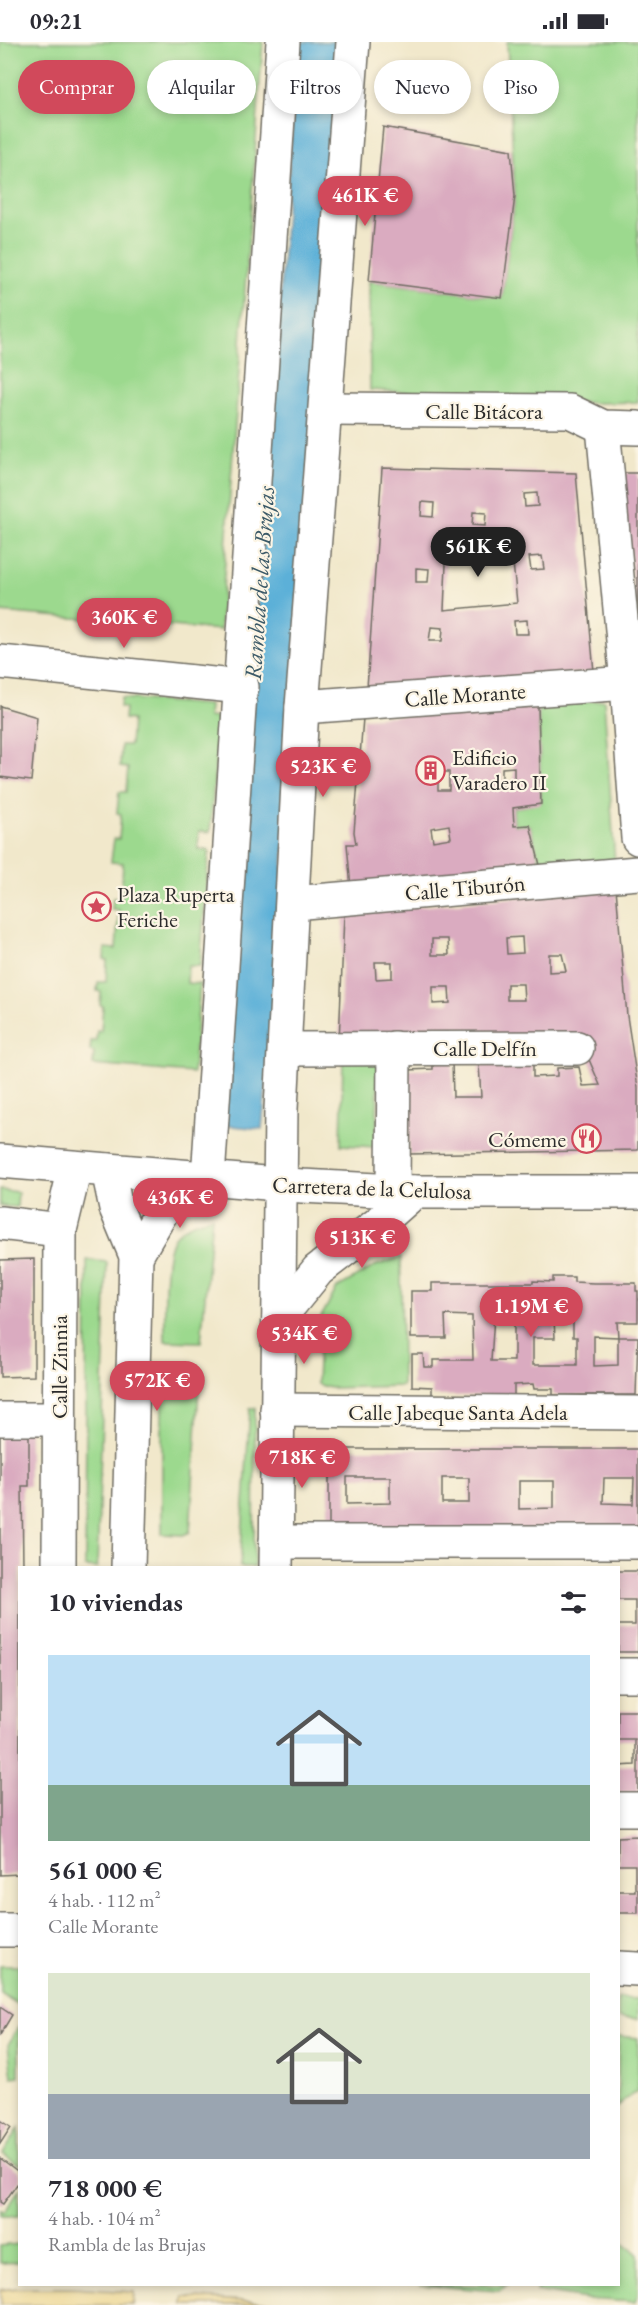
<!DOCTYPE html>
<html lang="es">
<head>
<meta charset="utf-8">
<style>
  :root { --surface:#fff; --page:#f2f2f3; --text:#2b2b33; --muted:#7c7c81; --accent:#d1495b }
  body { margin:0; font-family:"EB Garamond",serif; background:var(--page); color:var(--text); height:100vh; display:flex; flex-direction:column; font-size:22px; white-space:nowrap }
  * { box-sizing:border-box; margin:0 }
  p { font-size:20px; color:var(--muted) }
  .icon { flex:none; width:33px; height:33px; fill:none; stroke:currentColor; stroke-width:2; stroke-linecap:round; stroke-linejoin:round }
  .map { position:relative; flex:1; overflow:hidden }
  .details { position:absolute; left:18px; top:1524px; width:602px; height:720px; display:flex; flex-direction:column; background:var(--surface); border-radius:0px; box-shadow:0 3px 9px #0003 }
  .details>* { flex:none }
  .top-card { position:absolute; left:18px; top:18px; width:603px; height:54px; display:flex; gap:12px }
  .price { position:absolute; translate:-50% -51px; padding:0 14px; border-radius:21px; background:var(--accent); color:#fff; font-size:20px; line-height:39px; filter:drop-shadow(0 2px 3px #0008) }
  .price::after { content:''; position:absolute; left:50%; top:36px; width:18px; height:14px; margin-left:-9px; background:inherit; clip-path:polygon(0 0,100% 0,50% 100%) }
  .price.current { background:#222; color:#fff }
  ul { padding:0; list-style:none }
  li { display:grid; align-content:center; gap:12px; height:318px; padding:0 30px }
  li span { display:grid; place-items:center; height:186px; border-radius:0px; color:#555 }
  li>.icon { margin-inline-start:auto }
  span .icon { width:108px; height:108px; fill:#fffc; stroke-width:1 }
  li b { font-size:26px }
  h2 { display:flex; justify-content:space-between; align-items:center; height:72px; padding:0 30px; font-size:26px }
  .pill { padding:0 21px; border-radius:27px; background:var(--surface); box-shadow:0 3px 9px #0003; font-size:21px; line-height:54px }
  .pill.current { background:var(--accent); color:#fff }
  .status { display:flex; justify-content:space-between; align-items:center; height:42px; padding:0 30px; background:var(--surface); direction:ltr }
  .status svg { height:16px; fill:currentColor }
  .map>svg:first-child { display:block }
</style>
</head>
<body>
<div class="status"><b>09:21</b><svg viewBox="0 0 49 12"><path d="M0 12V9h3v3zM5 12V6h3v6zM10 12V3h3v9zM15 12V0h3v12zM26 1h20v11H26zM47 4h2v5h-2z"/></svg></div>
<div class="map">
<svg width="638" height="2263" viewBox="0 0 638 2263">
  <rect width="100%" height="100%" fill="#fcf5e5"/>
  <filter id="ink" filterUnits="userSpaceOnUse"><feTurbulence type="fractalNoise" baseFrequency=".0167" numOctaves="2"/><feDisplacementMap in="SourceGraphic" scale="12" xChannelSelector="R" yChannelSelector="G"/><feConvolveMatrix kernelMatrix="1 2 1 2 8 2 1 2 1" color-interpolation-filters="sRGB"/></filter>
  <filter id="wash" filterUnits="userSpaceOnUse"><feTurbulence type="fractalNoise" baseFrequency=".008" numOctaves="4" result="noise"/><feDisplacementMap in="SourceGraphic" scale="24" xChannelSelector="R" yChannelSelector="G"/><feGaussianBlur stdDeviation="1.35" result="paint"/><feColorMatrix in="noise" values="0 0 0 0 0 0 0 0 0 0 0 0 0 0 0 0 0 1.4 0 .05"/><feComposite in="paint" operator="in"/></filter>
  <g filter="url(#wash)">
    <rect width="100%" height="100%" fill="#f1e8cb"/>
    <g fill="#9cd98e" stroke="#64825c" stroke-width="1.5">
      <polygon points="0,0 263,0 220,588 0,570"/>
      <polygon points="507,0 638,0 638,360 597,361 370,348 369,239 502,256 515,154"/>
      <polygon points="121,656 209,663 208,675 219,676 210,790 199,789 198,807 209,808 200,924 188,924 187,941 200,942 193,1031 93,1023 94,1010 90,1009 91,999 96,999 97,989 101,989 103,964 100,963 101,950 97,949 98,940 106,940 107,918 104,917 105,906 116,907 119,868 112,867 113,856 121,857 123,821 111,820 114,797 119,797 121,772 117,771 119,750 126,750 128,726 120,725 121,703 130,703 132,678 124,677 125,666 120,665"/>
      <polygon points="604,658 615,822 541,827 530,783 514,784 513,766 541,761 538,664"/>
      <polygon points="343,1015 379,1016 376,1105 341,1103"/>
      <polygon points="0,1148 18,1150 17,1165 0,1164"/>
      <path d="M 212,1175 L 201,1300 L 165,1299 C 165,1276 162,1210 175,1194 C 185,1182 198,1179 212,1175 Z"/>
      <polygon points="401,1215 402,1344 330,1346 317,1342 320,1277 337,1246 375,1224"/>
      <polygon points="87,1218 107,1220 97,1526 85,1525"/>
      <polygon points="162,1345 199,1345 190,1490 183,1493 162,1492"/>
      <polygon points="255,1366 254,1525 240,1525 250,1367"/>
      <polygon points="0,1924 19,1924 19,1963 0,1951"/>
      <polygon points="618,1956 638,1957 638,1977 618,1975"/>
      <polygon points="19,1983 19,2034 12,2035 8,2003"/>
      <polygon points="618,1994 638,1996 638,2048 622,2060 618,2065"/>
      <polygon points="19,2086 19,2123 3,2112"/>
      <polygon points="19,2147 19,2174 0,2174 0,2167 5,2170"/>
      <polygon points="618,2198 638,2212 638,2252 635,2260 586,2257 536,2249 538,2243 618,2242"/>
      <polygon points="19,2202 19,2220 0,2221 0,2204"/>
      <polygon points="419,2243 507,2243 499,2249"/>
    </g>
    <g fill="#eeda9e" stroke="#8c8264" stroke-width="1.5">
      <polygon points="18,2246 74,2246 134,2250 133,2263 0,2263 0,2248"/>
      <polygon points="184,2255 310,2263 183,2263"/>
    </g>
    <polygon fill="#5cb0d8" stroke="#446e82" stroke-width="1.5" points="298,0 341,0 272,983 262,1087 221,1083"/>
    <g id="blocks">
      <g fill="#daabc0" fill-rule="evenodd">
        <polygon points="383,85 511,108 515,154 502,256 369,239"/>
        <path d="M 382,426 L 576,431 L 594,630 L 367,646 ZM 537,451 L 538,464 L 525,465 L 524,452 ZM 422,460 L 434,461 L 433,475 L 421,474 ZM 473,470 L 486,471 L 485,484 L 472,483 ZM 447,499 L 511,500 L 517,561 L 444,568 ZM 542,514 L 544,527 L 531,528 L 529,515 ZM 416,526 L 429,527 L 428,540 L 416,540 ZM 527,578 L 528,592 L 515,592 L 514,579 ZM 431,585 L 443,586 L 442,599 L 429,599 Z"/>
        <polygon points="621,431 638,431 638,589"/>
        <polygon points="0,664 37,675 31,739 0,735"/>
        <path d="M 538,664 L 541,762 L 513,766 L 514,784 L 530,783 L 541,827 L 351,846 L 347,802 L 356,802 L 354,790 L 363,676 ZM 514,725 L 514,744 L 502,744 L 502,726 ZM 438,730 L 449,730 L 449,748 L 438,748 ZM 449,783 L 451,796 L 433,799 L 431,786 Z"/>
        <path d="M 616,846 L 627,974 L 638,1046 L 638,1108 L 409,1112 L 408,1028 L 433,1027 L 433,1019 L 452,1019 L 453,1055 L 481,1055 L 479,1023 L 533,1020 L 533,1035 L 557,1034 L 557,1026 L 579,1025 L 583,1044 L 600,1043 L 587,1013 L 339,1001 L 344,872 ZM 522,895 L 523,911 L 507,912 L 506,896 ZM 432,897 L 448,897 L 449,913 L 432,913 ZM 549,912 L 562,912 L 566,929 L 549,930 ZM 375,920 L 392,920 L 392,936 L 376,937 ZM 507,942 L 523,942 L 524,958 L 507,958 ZM 433,945 L 449,945 L 450,961 L 433,962 Z"/>
        <polygon points="34,1217 34,1334 0,1335 0,1218"/>
        <path d="M 553,1235 L 574,1235 L 574,1240 L 594,1241 L 636,1241 L 636,1249 L 638,1249 L 638,1280 L 617,1280 L 618,1295 L 638,1295 L 636,1353 L 553,1353 L 553,1347 L 534,1347 L 533,1342 L 514,1343 L 514,1353 L 432,1354 L 432,1345 L 412,1344 L 412,1312 L 423,1312 L 424,1325 L 433,1325 L 433,1318 L 473,1318 L 472,1274 L 445,1273 L 446,1296 L 411,1296 L 411,1249 L 432,1249 L 432,1241 L 533,1241 L 533,1239 L 553,1240 ZM 494,1274 L 514,1274 L 514,1319 L 491,1319 ZM 554,1277 L 573,1277 L 573,1295 L 577,1295 L 577,1323 L 533,1323 L 533,1296 L 555,1296 ZM 594,1294 L 618,1295 L 618,1323 L 594,1324 Z"/>
        <polygon points="0,1386 29,1386 29,1444 22,1444 23,1526 20,1526 20,1832 0,1833"/>
        <path d="M 329,1407 L 638,1407 L 638,1488 L 329,1488 ZM 347,1435 L 390,1435 L 390,1461 L 347,1462 ZM 442,1436 L 469,1436 L 469,1461 L 442,1461 ZM 604,1436 L 634,1436 L 633,1462 L 603,1461 ZM 519,1439 L 554,1439 L 554,1466 L 519,1467 Z"/>
        <polygon points="618,1529 638,1529 638,1610 618,1610 618,1583 635,1583 635,1558 618,1558"/>
        <polygon points="618,1669 638,1669 638,1750 618,1750 618,1724 635,1723 635,1698 618,1698"/>
        <polygon points="638,1794 638,1871 618,1871 618,1849 635,1849 635,1823 618,1823 618,1795"/>
        <polygon points="0,1965 12,1973 0,1993"/>
        <polygon points="0,2078 11,2085 0,2102"/>
        <polygon points="0,2116 20,2131 20,2138 3,2162 0,2160"/>
      </g>
    </g>
  </g>
  <g filter="url(#ink)">
    <use href="#blocks" fill-opacity="0" stroke="#706d63" stroke-width="1.5"/>
    <g fill="none" stroke-linecap="round" stroke-linejoin="round">
      <defs>
        <g id="minor">
          <polyline points="327,367 570,369 603,385 638,386"/>
          <polyline points="603,385 627,641 638,796"/>
          <polyline points="0,620 242,645"/>
          <polyline points="302,665 627,641"/>
          <polyline points="293,861 638,831"/>
          <polyline points="285,1007 577,1006"/>
          <polyline points="108,1128 116,1166 136,1214 128,1526"/>
          <polyline points="208,1136 283,0"/>
          <polyline points="393,1149 394,1006"/>
          <polyline points="0,1181 60,1188"/>
          <polyline points="136,1214 182,1135"/>
          <polyline points="279,1276 318,1228 379,1181 414,1150"/>
          <polyline points="277,1368 638,1371"/>
          <polyline points="0,1377 59,1377"/>
          <polyline points="276,1500 638,1500"/>
          <polyline points="59,1526 60,1188 75,1126"/>
          <polyline points="276,1526 281,1067 302,665 353,0"/>
          <polyline points="618,1633 638,1633"/>
          <polyline points="618,1767 638,1767"/>
          <polyline points="0,1888 20,1888"/>
          <polyline points="618,1926 638,1927"/>
        </g>
        <polyline id="highway" points="0,1119 302,1144 414,1150 638,1150"/>
      </defs>
      <use href="#minor" stroke="#706d63" stroke-width="36"/>
      <use href="#highway" stroke="#706d63" stroke-width="36"/>
      <use href="#minor" stroke="#fff" stroke-width="33"/>
      <use href="#highway" stroke="#fff" stroke-width="33"/>
    </g>
  </g>
  <defs>
    <symbol id="building-ring" viewBox="-11 -11 22 22"><circle r="9.5" fill="#fcf5e5" stroke="#d1495b" stroke-width="1.5"/><path d="M-4-6H4V6H1V3H-1V6H-4ZM-2.5-4.3h1.7v1.8h-1.7ZM.8-4.3h1.7v1.8H.8ZM-2.5-1h1.7V.8h-1.7ZM.8-1h1.7V.8H.8Z" fill="#d1495b"/></symbol>
    <symbol id="sight-ring" viewBox="-11 -11 22 22"><circle r="9.5" fill="#fcf5e5" stroke="#d1495b" stroke-width="1.5"/><path d="M0-6L1.8-2.2L6-1.7L2.9 1.2L3.7 5.4L0 3.3L-3.7 5.4L-2.9 1.2L-6-1.7L-1.8-2.2Z" fill="#d1495b"/></symbol>
    <symbol id="restaurant-ring" viewBox="-11 -11 22 22"><circle r="9.5" fill="#fcf5e5" stroke="#d1495b" stroke-width="1.5"/><path d="M-5-6h1v4h1v-4h1v4h1v-4h1v5L-1.5 .5V6h-2V.5L-5-1ZM5-6V6H3V1.5H1.5Q1.5-4 5-6Z" fill="#d1495b"/></symbol>
  </defs>
  <g fill-rule="evenodd">
    <use href="#building-ring" x="414" y="712" width="33" height="33"/>
    <use href="#sight-ring" x="80" y="848" width="33" height="33"/>
    <use href="#restaurant-ring" x="570" y="1080" width="33" height="33"/>
  </g>
  <g text-anchor="middle" dominant-baseline="central" stroke-width="4.5" stroke-linejoin="round" paint-order="stroke">
    <g font-size="22" fill="#2b2b2b" stroke="#fcf5e5">
      <text x="484" y="369">Calle Bitácora</text>
      <text transform="translate(465 653) rotate(-4)">Calle Morante</text>
      <text transform="translate(465 846) rotate(-5)">Calle Tiburón</text>
      <text x="485" y="1006">Calle Delfín</text>
      <text transform="translate(372 1146) rotate(2)">Carretera de la Celulosa</text>
      <text transform="translate(59 1325) rotate(-90)">Calle Zinnia</text>
      <text x="458" y="1370">Calle Jabeque Santa Adela</text>
    </g>
    <g font-size="22" fill="#2b2b2b" stroke="#fcf5e5" text-anchor="start">
      <text x="452" y="715">Edificio<tspan x="452" dy="25">Varadero II</tspan></text>
      <text x="117" y="852">Plaza Ruperta<tspan x="117" dy="25">Feriche</tspan></text>
      <text x="566" y="1097" text-anchor="end">Cómeme</text>
    </g>
    <g font-size="24" font-style="italic" fill="#3c5a68" stroke="#fcf5e5">
      <text transform="translate(259 541) rotate(-86)">Rambla de las Brujas</text>
    </g>
  </g>
</svg>
<b class="price" style="left:365px;top:185px">461K €</b>
<b class="price current" style="left:478px;top:536px">561K €</b>
<b class="price" style="left:124px;top:607px">360K €</b>
<b class="price" style="left:323px;top:756px">523K €</b>
<b class="price" style="left:180px;top:1187px">436K €</b>
<b class="price" style="left:362px;top:1227px">513K €</b>
<b class="price" style="left:531px;top:1296px">1.19M €</b>
<b class="price" style="left:304px;top:1323px">534K €</b>
<b class="price" style="left:157px;top:1370px">572K €</b>
<b class="price" style="left:302px;top:1447px">718K €</b>
<div class="top-card">
<a class="pill current">Comprar</a>
<a class="pill">Alquilar</a>
<a class="pill">Filtros</a>
<a class="pill">Nuevo</a>
<a class="pill">Piso</a>
</div>
<section class="details">
<h2>10 viviendas<svg class="icon" aria-label="filters" viewBox="0 0 24 24"><path d="M4 7h16M4 17h16"/><circle cx="9" cy="7" r="2"/><circle cx="15" cy="17" r="2"/></svg></h2>
<ul>
<li><span style="background:linear-gradient(#bfe0f5 70%,#7fa58c 0)"><svg class="icon" aria-label="home" viewBox="0 0 24 24"><path d="M3 11l9-7 9 7M6 9v11h12V9"/></svg></span><div><b>561 000 €</b><p>4 hab. · 112 m²</p><p>Calle Morante</p></div></li>
<li><span style="background:linear-gradient(#dfe7d0 65%,#9aa5b1 0)"><svg class="icon" aria-label="home" viewBox="0 0 24 24"><path d="M3 11l9-7 9 7M6 9v11h12V9"/></svg></span><div><b>718 000 €</b><p>4 hab. · 104 m²</p><p>Rambla de las Brujas</p></div></li>
</ul>
</section>
</div>
</body>
</html>
